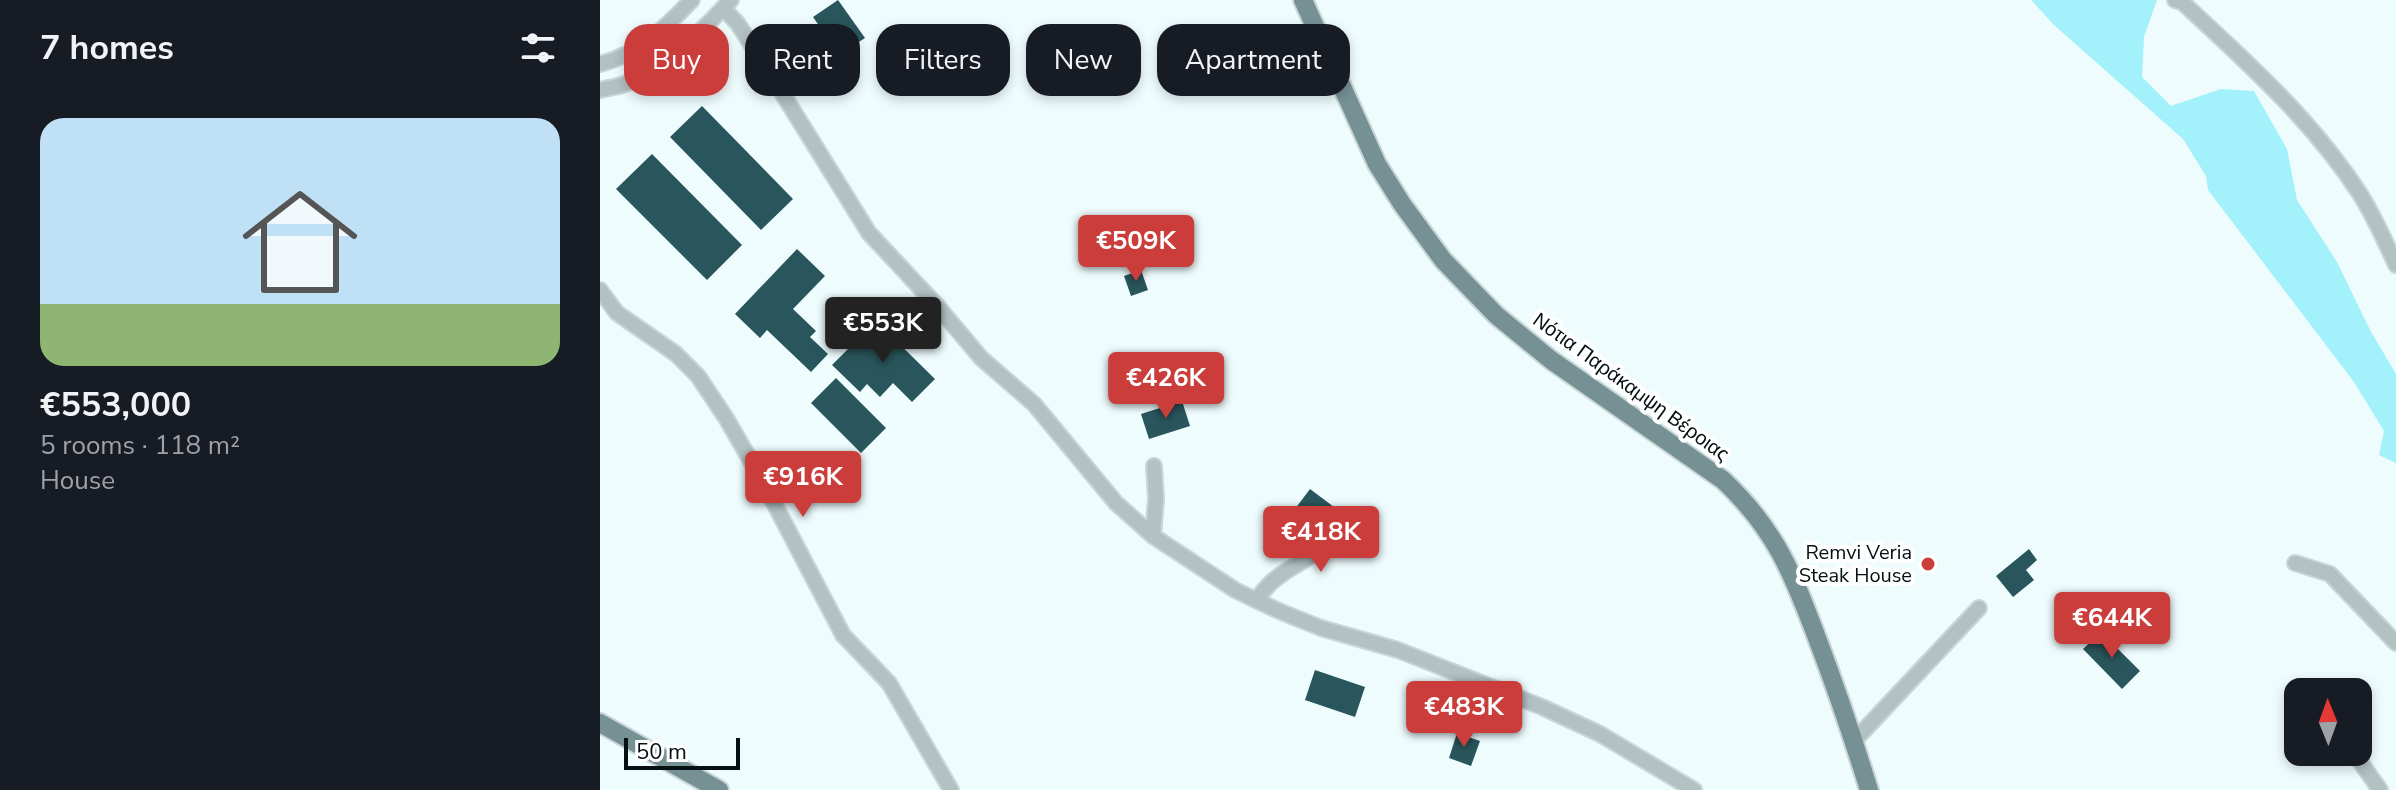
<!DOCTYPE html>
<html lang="en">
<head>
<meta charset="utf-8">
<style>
  :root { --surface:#171b24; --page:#20242c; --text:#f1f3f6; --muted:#9ea1a6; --line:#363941; --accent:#cb3d3a }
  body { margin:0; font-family:"Nunito Sans",sans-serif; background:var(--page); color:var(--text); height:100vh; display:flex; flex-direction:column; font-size:30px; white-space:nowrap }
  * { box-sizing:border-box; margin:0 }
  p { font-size:26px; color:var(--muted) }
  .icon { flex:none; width:44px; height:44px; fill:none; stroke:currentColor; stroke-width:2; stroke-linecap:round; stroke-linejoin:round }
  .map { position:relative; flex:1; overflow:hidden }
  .details { display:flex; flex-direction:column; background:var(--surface); width:600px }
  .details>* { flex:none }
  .banner { position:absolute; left:24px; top:24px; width:760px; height:72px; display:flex; gap:16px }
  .needle { width:52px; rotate:359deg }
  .fabs { position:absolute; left:1684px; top:678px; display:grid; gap:16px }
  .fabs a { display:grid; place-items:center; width:88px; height:88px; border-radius:16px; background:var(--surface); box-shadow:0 4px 12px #0003; font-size:40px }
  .scale { position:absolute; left:24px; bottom:20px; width:116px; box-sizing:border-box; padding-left:8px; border:4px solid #051012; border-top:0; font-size:22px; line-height:28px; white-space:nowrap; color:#051012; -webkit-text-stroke:6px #fff; paint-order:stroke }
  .price { position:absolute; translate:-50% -68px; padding:0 18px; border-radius:8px; background:var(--accent); color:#fff; font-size:26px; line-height:52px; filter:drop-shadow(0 2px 4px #0008) }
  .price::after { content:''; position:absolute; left:50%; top:48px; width:24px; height:18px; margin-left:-12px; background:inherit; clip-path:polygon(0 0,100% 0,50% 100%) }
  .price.selected { background:#222; color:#fff }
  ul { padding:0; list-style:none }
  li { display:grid; align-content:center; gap:16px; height:424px; padding:0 40px }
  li+li { border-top:2px solid var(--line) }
  li span { display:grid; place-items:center; height:248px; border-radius:24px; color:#555 }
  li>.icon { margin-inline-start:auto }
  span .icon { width:144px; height:144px; fill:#fffc; stroke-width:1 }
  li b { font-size:34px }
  h2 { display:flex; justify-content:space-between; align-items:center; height:96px; padding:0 40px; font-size:34px }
  .chip { padding:0 28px; border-radius:24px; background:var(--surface); box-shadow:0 4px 12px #0003; font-size:28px; line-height:72px }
  .chip.selected { background:var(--accent); color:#fff }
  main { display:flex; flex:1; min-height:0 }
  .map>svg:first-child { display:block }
</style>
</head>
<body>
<main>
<section class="details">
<h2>7 homes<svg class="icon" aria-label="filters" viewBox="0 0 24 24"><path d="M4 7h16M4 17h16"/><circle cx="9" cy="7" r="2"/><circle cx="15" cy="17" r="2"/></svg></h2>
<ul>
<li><span style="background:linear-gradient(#bfe0f5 75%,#8fb573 0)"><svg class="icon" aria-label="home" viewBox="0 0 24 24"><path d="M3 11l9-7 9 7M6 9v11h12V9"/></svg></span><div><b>€553,000</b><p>5 rooms · 118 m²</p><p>House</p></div></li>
</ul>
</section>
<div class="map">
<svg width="1796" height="790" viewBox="0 0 1796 790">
  <rect width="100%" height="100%" fill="#eefcfe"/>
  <polygon fill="#a3f1fa" points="1431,0 1557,0 1544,37 1542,77 1571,106 1621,89 1654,91 1687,149 1697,200 1737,262 1770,330 1796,374 1796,463 1779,455 1784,431 1754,382 1608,190 1606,176 1583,139 1454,25"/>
  <g fill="#29565c">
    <polygon points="238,0 265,38 239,55 213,17"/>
    <polygon points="102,106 193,199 161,230 70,137"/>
    <polygon points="52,154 142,245 107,280 16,189"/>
    <polygon points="197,249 225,276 193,309 216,331 210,337 228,354 211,372 167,330 160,338 135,314"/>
    <polygon points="541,270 548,290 531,296 524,276"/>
    <polygon points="276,321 335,379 312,402 293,383 280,397 267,384 260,392 232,365"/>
    <polygon points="236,378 286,428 261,453 211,403"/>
    <polygon points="582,401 590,426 549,439 541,414"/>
    <polygon points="710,489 734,507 707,543 683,525"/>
    <polygon points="1429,549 1437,560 1426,570 1434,580 1413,597 1396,576"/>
    <polygon points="1501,632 1540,671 1522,689 1483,649"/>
    <polygon points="715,670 765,687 755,717 705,700"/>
    <polygon points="857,733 880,741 871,766 849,758"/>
  </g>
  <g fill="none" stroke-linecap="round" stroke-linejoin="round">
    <defs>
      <g id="minor">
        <path d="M 1575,0 L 1582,2 C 1646,61 1712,120 1760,194 C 1774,216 1785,241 1796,265"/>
        <polyline points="123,8 138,24 171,75 269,233 339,308 381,358 434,404 516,503 553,536 635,590 679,611 721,628 798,650 942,707 1000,734 1094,790"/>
        <path d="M 0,64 C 42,53 62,30 92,0"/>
        <path d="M 0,90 C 8,88 17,87 25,84 C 67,68 101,31 131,0"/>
        <polyline points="0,290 17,313 76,354 98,376 126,418 163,482 243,635 289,683 351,790"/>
        <polyline points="553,536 556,499 554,466"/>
        <polyline points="1695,563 1730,574 1796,643"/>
        <path d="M 656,600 C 662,593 667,586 673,581 C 700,557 728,557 743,518"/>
        <polyline points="1254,741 1379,608"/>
        <polyline points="1759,760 1780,790"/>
      </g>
      <g id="major">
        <path d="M 703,0 L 777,164 L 802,204 L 843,260 L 896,315 L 951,360 L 1123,480 C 1175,529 1192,572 1217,638 C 1236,688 1253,738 1269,790"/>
        <polyline points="0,723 119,790"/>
      </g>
    </defs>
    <use href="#minor" stroke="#c9d6d8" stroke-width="18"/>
    <use href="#major" stroke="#c9d6d8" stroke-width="22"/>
    <use href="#minor" stroke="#b2c1c2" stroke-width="14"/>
    <use href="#major" stroke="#769194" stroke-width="18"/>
  </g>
  <circle fill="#cb3d3a" stroke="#fff" stroke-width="3" cx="1328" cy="564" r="8"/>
  <g text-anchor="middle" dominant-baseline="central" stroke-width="8" stroke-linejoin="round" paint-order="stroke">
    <g font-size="20" fill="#051012" stroke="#fff">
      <text transform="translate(1031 387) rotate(36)">Νότια Παράκαμψη Βέροιας</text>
    </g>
    <g font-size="20" fill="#051012" stroke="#fff" text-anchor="end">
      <text x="1312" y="552">Remvi Veria<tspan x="1312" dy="23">Steak House</tspan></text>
    </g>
  </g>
</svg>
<div class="fabs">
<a><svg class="needle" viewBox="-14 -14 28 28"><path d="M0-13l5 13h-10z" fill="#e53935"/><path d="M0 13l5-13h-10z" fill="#9ea1a6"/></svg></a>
</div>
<div class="scale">50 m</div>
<b class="price" style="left:536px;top:283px">€509K</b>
<b class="price selected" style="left:283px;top:365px">€553K</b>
<b class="price" style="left:566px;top:420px">€426K</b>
<b class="price" style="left:203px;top:519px">€916K</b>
<b class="price" style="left:721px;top:574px">€418K</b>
<b class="price" style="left:1512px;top:660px">€644K</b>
<b class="price" style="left:864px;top:749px">€483K</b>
<div class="banner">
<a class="chip selected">Buy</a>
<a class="chip">Rent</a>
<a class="chip">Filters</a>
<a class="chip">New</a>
<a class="chip">Apartment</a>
</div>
</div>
</main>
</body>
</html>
